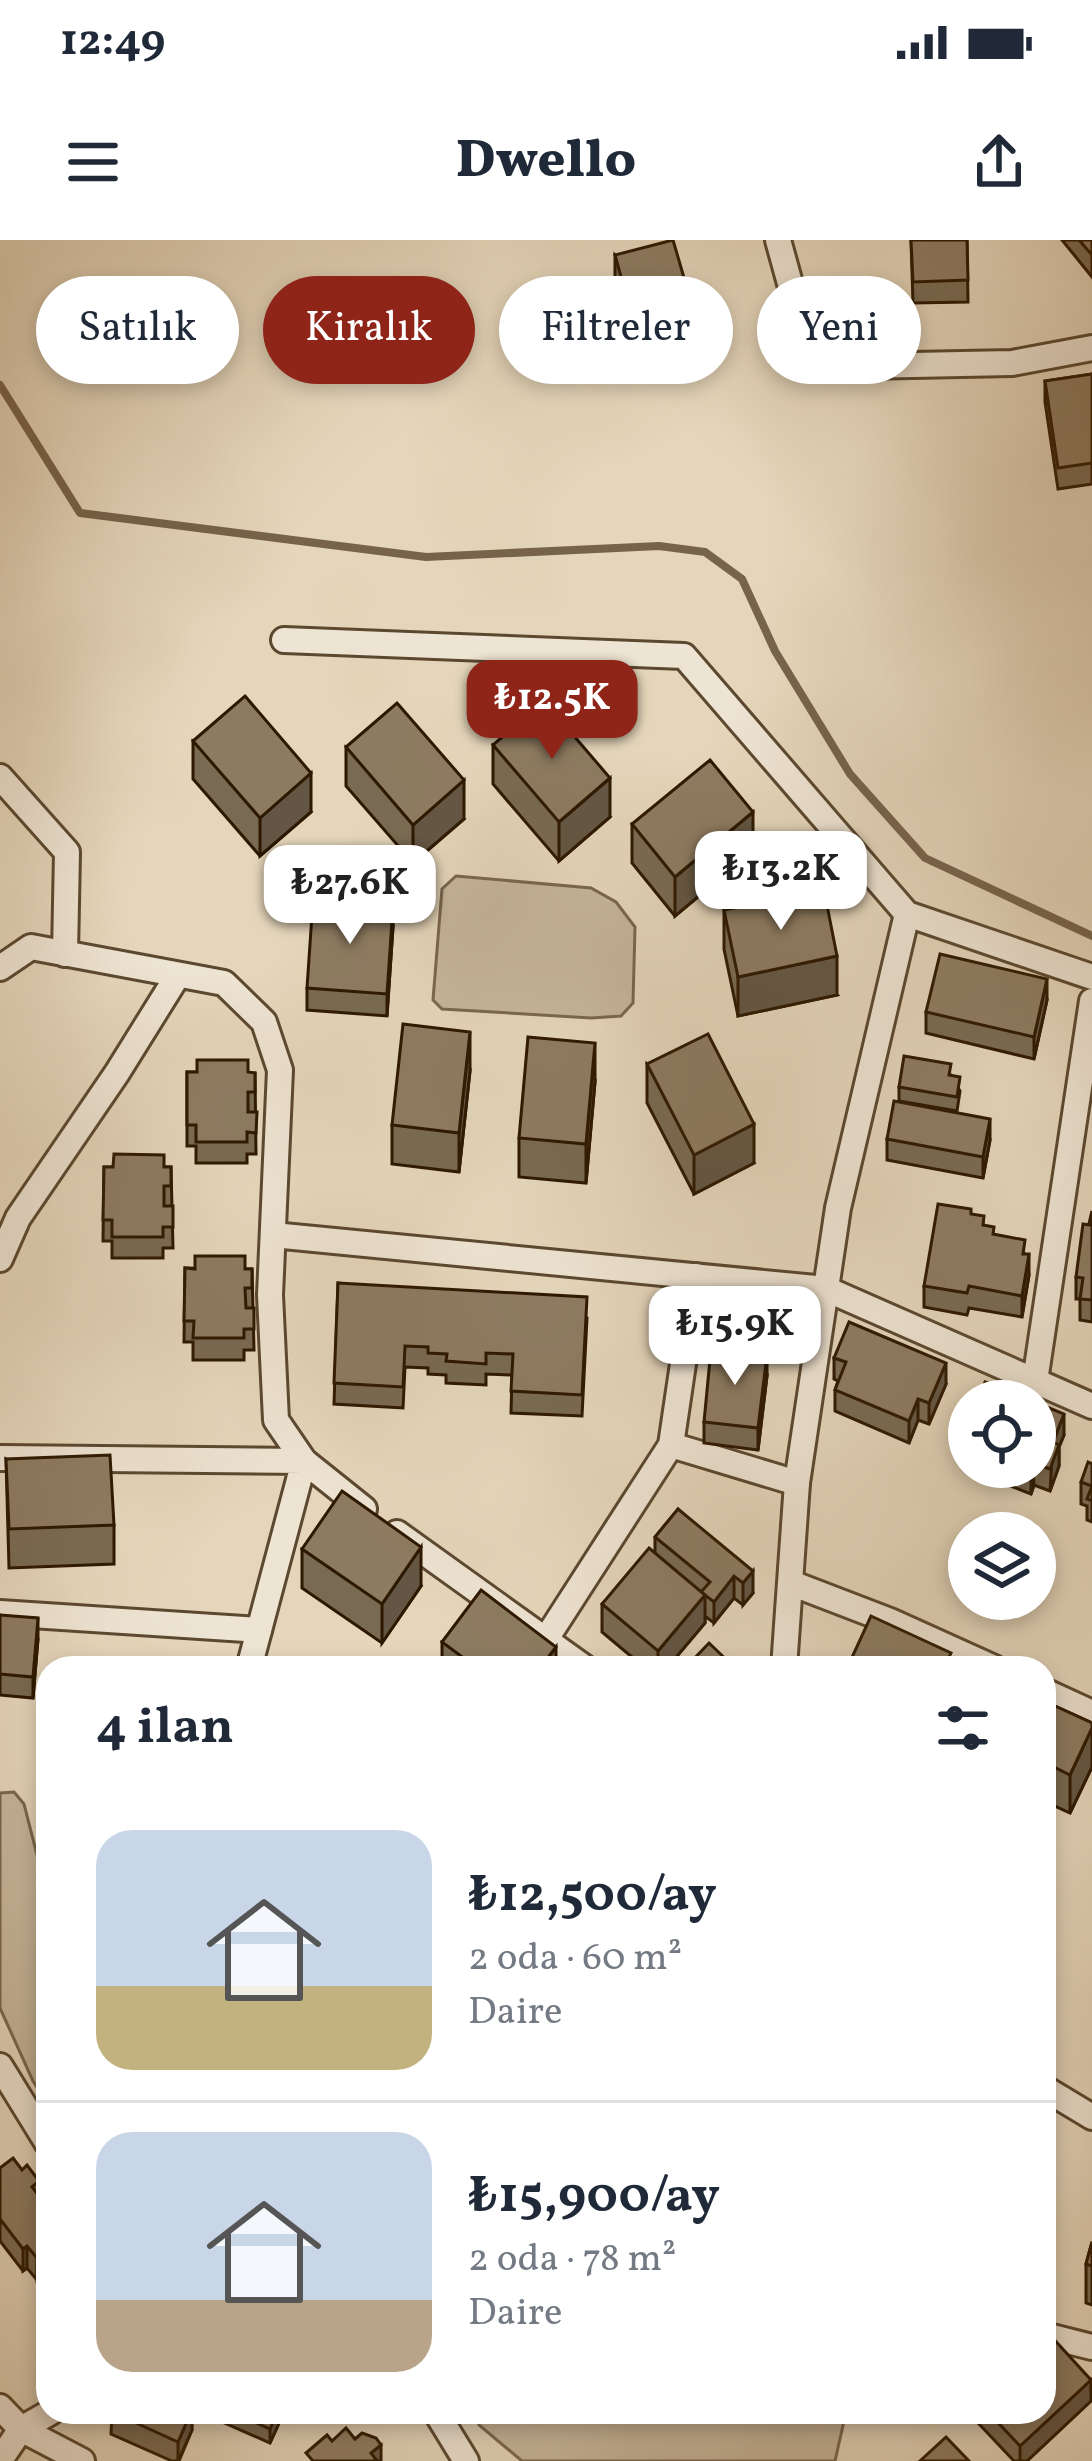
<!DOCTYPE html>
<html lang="tr">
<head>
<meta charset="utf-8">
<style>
  :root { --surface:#fff; --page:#f6f6f7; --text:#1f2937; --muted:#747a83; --line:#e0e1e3; --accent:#8f2418 }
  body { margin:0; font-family:Vollkorn,serif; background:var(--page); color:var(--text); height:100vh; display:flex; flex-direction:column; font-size:45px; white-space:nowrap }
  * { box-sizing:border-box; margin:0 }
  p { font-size:39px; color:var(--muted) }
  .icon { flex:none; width:66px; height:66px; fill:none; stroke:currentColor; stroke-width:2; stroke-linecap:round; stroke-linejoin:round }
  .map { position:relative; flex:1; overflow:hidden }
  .panel { position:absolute; left:36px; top:1416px; width:1020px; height:768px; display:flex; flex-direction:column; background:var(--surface); border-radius:36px; box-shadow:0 6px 18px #0003 }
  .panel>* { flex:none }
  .top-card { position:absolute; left:36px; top:36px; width:1020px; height:108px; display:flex; gap:24px }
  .fabs { position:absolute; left:948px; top:1140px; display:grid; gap:24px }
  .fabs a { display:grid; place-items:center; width:108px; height:108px; border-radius:50%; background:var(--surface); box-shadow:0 6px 18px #0003; font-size:60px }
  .price { position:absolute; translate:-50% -102px; padding:0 27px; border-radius:24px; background:#fff; color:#222; font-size:39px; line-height:78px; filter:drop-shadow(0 3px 6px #0008) }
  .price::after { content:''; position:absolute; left:50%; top:72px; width:36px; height:27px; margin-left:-18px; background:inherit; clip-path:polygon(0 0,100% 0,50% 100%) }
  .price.selected { background:var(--accent); color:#fff }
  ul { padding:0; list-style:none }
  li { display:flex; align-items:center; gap:36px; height:300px; padding:0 60px }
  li+li { border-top:3px solid var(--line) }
  li span { display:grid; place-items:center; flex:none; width:336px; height:240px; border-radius:36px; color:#555 }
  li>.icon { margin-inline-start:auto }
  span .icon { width:144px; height:144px; fill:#fffc; stroke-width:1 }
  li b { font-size:51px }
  h2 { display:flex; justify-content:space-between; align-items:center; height:144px; padding:0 60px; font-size:51px }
  .tag { padding:0 42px; border-radius:54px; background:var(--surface); box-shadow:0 6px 18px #0003; font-size:42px; line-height:108px }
  .tag.selected { background:var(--accent); color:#fff }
  .status { display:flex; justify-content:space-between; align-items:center; height:84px; padding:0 60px; background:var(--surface); direction:ltr }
  .status svg { height:33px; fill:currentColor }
  header { display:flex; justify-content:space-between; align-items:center; height:156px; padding:0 60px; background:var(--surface); font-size:54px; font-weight:800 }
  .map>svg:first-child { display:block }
</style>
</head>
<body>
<div class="status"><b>12:49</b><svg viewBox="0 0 49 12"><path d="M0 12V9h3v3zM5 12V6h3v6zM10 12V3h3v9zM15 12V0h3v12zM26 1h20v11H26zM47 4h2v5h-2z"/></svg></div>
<header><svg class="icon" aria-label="menu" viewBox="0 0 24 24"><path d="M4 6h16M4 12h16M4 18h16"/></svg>Dwello<svg class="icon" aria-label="share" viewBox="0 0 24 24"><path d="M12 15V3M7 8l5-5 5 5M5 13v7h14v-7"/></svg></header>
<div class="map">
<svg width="1092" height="2221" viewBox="0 0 1092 2221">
  <rect width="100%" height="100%" fill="#e5d6bb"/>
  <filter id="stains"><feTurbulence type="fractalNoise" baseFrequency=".00167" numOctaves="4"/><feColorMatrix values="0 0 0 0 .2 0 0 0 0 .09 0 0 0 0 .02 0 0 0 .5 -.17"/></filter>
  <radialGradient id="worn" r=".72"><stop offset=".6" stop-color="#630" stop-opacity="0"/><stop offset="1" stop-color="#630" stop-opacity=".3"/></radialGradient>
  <g fill="#c6b69b" stroke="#7a674e" stroke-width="3">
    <polygon points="456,636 591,648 616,662 635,687 633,763 621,776 591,778 442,769 433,760 442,649"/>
    <polygon points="14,1552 24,1564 48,1658 48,1864 33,1841 0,1768 0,1553"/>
    <polygon points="477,2172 846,2172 835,2221 522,2221 479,2185"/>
  </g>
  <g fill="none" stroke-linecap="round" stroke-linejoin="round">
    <polyline stroke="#76634a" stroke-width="8" points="0,145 80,273 426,317 659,306 705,312 742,339 775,411 850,534 925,618 1092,696"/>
    <defs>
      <g id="street">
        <polyline points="778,0 813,127 1012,123 1092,108"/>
        <polyline points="284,400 684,416 907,674 1092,737"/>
        <polyline points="0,537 67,612 65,714"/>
        <polyline points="0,728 31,707 224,743 264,782 280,830 270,1055 276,1180 304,1221 364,1269"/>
        <polyline points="273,995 826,1049 1092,1166"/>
        <polyline points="0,1019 18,978 117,833 178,735"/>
        <polyline points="1035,1141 1092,761"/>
        <polyline points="671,1205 797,1243"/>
        <polyline points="0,1218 304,1221 249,1428"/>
        <polyline points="397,1293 585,1428"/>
        <polyline points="791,1343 890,1381 994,1428"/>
        <polyline points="0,1373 259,1390"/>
        <polyline points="546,1399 671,1205 696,1036"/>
        <polyline points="784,1428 797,1243 838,968 907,674"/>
        <polyline points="1044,1451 1092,1473"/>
        <polyline points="0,1826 48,1904"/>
        <polyline points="1044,1848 1092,1877"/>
        <polyline points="1044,2095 1092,2107"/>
        <polyline points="0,2167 21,2189 82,2221"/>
        <polyline points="436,2172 466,2221"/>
        <polyline points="0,2220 21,2189 51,2172"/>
      </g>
    </defs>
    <use href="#street" stroke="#5b482f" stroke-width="30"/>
    <use href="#street" stroke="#eee4d3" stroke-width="24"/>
  </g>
  <g fill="#796a53" stroke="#2d1800" stroke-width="3">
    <polygon points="911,0 967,0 968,62 913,63"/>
    <polygon points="1062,0 1092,0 1092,37"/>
    <polygon points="615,15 696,100 637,116 615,37"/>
    <polygon points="1092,134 1092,244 1058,249 1045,162 1045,141"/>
    <polygon points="193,501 311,572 260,616 193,539"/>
    <polygon points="493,505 610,577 559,621 493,544"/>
    <polygon points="346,507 464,579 413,623 346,546"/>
    <polygon points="632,584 753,611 675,676 632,623"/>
    <polygon points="724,670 837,755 738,776 724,709"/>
    <polygon points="393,687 387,776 307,770 307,748"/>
    <polygon points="1047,760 1034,819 926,793 926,772"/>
    <polygon points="647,824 754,923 694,954 647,863"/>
    <polygon points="470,831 459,932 392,924 392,885"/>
    <polygon points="187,832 255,833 256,914 247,914 247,923 196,923 196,906 187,906"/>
    <polygon points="951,835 960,851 957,871 899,861 899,847"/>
    <polygon points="595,842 586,943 519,937 519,898"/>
    <polygon points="887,899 990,900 983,938 887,920"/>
    <polygon points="104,927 171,927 173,1008 163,1008 163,1018 112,1018 112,1001 103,1001"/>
    <polygon points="1092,971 1092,1082 1080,1080 1080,1059 1076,1059 1076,1037"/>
    <polygon points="971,974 994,994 1025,1014 1029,1035 1022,1077 969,1068 967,1075 924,1067 924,1046"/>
    <polygon points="185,1028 252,1029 254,1110 244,1110 244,1120 193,1120 193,1102 184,1102"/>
    <polygon points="338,1043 587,1078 582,1176 511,1173 512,1135 486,1134 486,1145 446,1143 446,1135 428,1134 428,1128 405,1127 403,1168 334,1164"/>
    <polygon points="834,1118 946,1144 929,1184 918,1180 909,1203 835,1171 835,1150 838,1141 834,1139"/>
    <polygon points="767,1136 758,1210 704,1203 704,1182"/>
    <polygon points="1035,1162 1064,1195 1059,1207 1059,1226 1050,1251 1034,1245 1031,1254 966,1229 966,1215 960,1213 960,1192 969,1172 969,1227 1035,1227"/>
    <polygon points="6,1219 114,1285 114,1324 9,1328"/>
    <polygon points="1092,1224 1092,1282 1087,1280 1087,1266 1081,1264 1081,1242"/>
    <polygon points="678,1269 753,1353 743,1365 734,1358 714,1383 705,1376 705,1383 667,1428 645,1428 602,1392 602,1364 655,1313 655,1297"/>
    <polygon points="302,1309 421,1346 382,1403 302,1348"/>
    <polygon points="0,1375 38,1399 33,1458 0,1455"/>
    <polygon points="442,1402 556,1428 442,1428"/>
    <polygon points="1044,1461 1092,1483 1092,1527 1070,1573 1044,1561"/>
    <polygon points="0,1928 22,1930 39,1941 37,2040 27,2028 23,2031 0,2001"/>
    <polygon points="1092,2002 1092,2065 1086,2063 1086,2024"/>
    <polygon points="1091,2161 1027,2221 1014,2221 978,2183 978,2172 1044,2172"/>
    <polygon points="112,2172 192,2172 192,2190 179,2221 172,2221 111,2194"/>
    <polygon points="220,2172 284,2172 270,2203 220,2181"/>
  </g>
  <g fill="#635644" stroke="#2d1800" stroke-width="3">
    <polygon points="696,79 696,100 637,116 637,95"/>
    <polygon points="311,533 311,572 260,616 260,578"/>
    <polygon points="610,538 610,577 559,621 559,582"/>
    <polygon points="464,540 464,579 413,623 413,585"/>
    <polygon points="753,572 753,611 675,676 675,637"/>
    <polygon points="393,666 393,687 387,776 387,754"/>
    <polygon points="837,716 837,755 738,776 738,737"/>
    <polygon points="1047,739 1047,760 1034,819 1034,797"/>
    <polygon points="470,792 470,831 459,932 459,893"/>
    <polygon points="595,803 595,842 586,943 586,904"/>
    <polygon points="990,879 990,900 983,938 983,917"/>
    <polygon points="754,884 754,923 694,954 694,915"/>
    <polygon points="1029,1014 1029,1035 1022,1077 1022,1056"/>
    <polygon points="767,1115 767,1136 758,1210 758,1188"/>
    <polygon points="946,1123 946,1144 929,1184 929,1163"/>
    <polygon points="918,1159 918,1180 909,1203 909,1181"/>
    <polygon points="1064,1174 1064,1195 1059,1207 1059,1226 1050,1251 1053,1202"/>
    <polygon points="1033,1227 1034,1245 1031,1254 1031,1233"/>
    <polygon points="421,1307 421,1346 382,1403 382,1364"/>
    <polygon points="753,1331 753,1353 743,1365 743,1343"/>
    <polygon points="734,1336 734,1358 714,1383 714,1362"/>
    <polygon points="705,1355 705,1383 667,1428 658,1428 658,1411"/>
    <polygon points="38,1378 38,1399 33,1458 33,1437"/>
    <polygon points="556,1407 556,1428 540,1428"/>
    <polygon points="1092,1488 1092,1527 1070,1573 1070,1535"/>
    <polygon points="27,2006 27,2028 23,2031 23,2009"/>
    <polygon points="48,2009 48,2031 37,2040 37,2018"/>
    <polygon points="1091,2140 1091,2161 1027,2221 1020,2221 1020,2206"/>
    <polygon points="191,2172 192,2190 178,2221 178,2202"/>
    <polygon points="277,2172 284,2172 270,2203 270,2189"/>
    <polygon points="381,2205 381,2221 371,2221 371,2213"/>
  </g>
  <g fill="#8d7b61" stroke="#2d1800" stroke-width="3">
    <polygon points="673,0 696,79 637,95 615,15"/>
    <polygon points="911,0 967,0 968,40 913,42"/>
    <polygon points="1079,0 1092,0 1092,15"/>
    <polygon points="1092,134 1092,223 1058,228 1045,141"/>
    <polygon points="245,456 311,533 260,578 193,501"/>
    <polygon points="544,461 610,538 559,582 493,505"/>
    <polygon points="397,463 464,540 413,585 346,507"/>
    <polygon points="710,520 753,572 675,637 632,584"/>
    <polygon points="824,650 837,716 738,737 724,670"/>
    <polygon points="313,660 393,666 387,754 307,748"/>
    <polygon points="940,714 1047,739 1034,797 926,772"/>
    <polygon points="403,784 470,792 459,893 392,885"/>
    <polygon points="708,794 754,884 694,915 647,824"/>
    <polygon points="528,797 595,803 586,904 519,898"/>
    <polygon points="904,816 951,824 949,835 960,837 957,857 899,847"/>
    <polygon points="197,820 248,820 248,832 255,833 255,852 248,852 248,872 257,872 256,893 247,892 247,902 196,902 196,885 187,885 187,832 197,832"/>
    <polygon points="894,861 990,879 983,917 887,899"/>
    <polygon points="114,914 164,915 164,927 171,927 171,946 164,946 164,966 173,966 173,987 163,987 163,997 112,997 112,980 103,980 104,927 113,927"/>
    <polygon points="938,964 971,969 971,974 984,976 983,985 994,987 993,994 1025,1000 1023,1014 1029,1014 1022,1056 969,1046 967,1053 924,1046"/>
    <polygon points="1092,972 1092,1060 1080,1059 1083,1038 1076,1037 1083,984 1090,985"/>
    <polygon points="195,1016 245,1016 245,1029 252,1029 252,1048 245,1048 246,1068 254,1068 254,1089 244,1089 244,1098 193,1098 194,1081 184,1081 185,1028 195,1029"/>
    <polygon points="338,1043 587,1057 582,1155 511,1151 513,1114 486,1113 486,1124 446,1121 447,1114 428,1113 428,1107 405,1106 403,1147 334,1143"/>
    <polygon points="849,1082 946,1123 929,1163 918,1159 909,1181 835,1150 846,1122 834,1118"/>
    <polygon points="711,1109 767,1115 758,1188 704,1182"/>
    <polygon points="985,1142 1009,1152 1009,1156 1021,1161 978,1161"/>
    <polygon points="1035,1162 1064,1174 1053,1202 1059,1205 1050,1229 1035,1224"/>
    <polygon points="968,1172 969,1172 969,1195 960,1192"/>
    <polygon points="110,1215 114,1285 9,1289 6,1219"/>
    <polygon points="1088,1222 1092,1224 1092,1261 1087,1259 1092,1246 1081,1242"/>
    <polygon points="1015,1227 1033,1227 1031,1233"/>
    <polygon points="342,1251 421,1307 382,1364 302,1309"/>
    <polygon points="678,1269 753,1331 743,1343 734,1336 714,1362 701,1352 710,1342 655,1297"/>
    <polygon points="649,1308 705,1355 658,1411 602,1364"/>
    <polygon points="481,1350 556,1407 540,1428 477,1428 442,1402"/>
    <polygon points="0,1375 38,1378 33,1437 0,1434"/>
    <polygon points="871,1376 951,1413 944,1428 852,1428 848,1426"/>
    <polygon points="709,1403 735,1428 689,1428 687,1426"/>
    <polygon points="1044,1461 1092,1483 1092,1488 1070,1535 1044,1522"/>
    <polygon points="13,1918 22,1930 27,1925 39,1941 32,1947 48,1967 48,2009 37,2018 27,2006 23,2009 0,1979 0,1928"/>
    <polygon points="1092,2002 1092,2026 1086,2024"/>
    <polygon points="1050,2095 1091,2140 1020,2206 988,2172 1044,2172 1044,2100"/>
    <polygon points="112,2172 191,2172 178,2202"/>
    <polygon points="232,2172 277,2172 270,2189"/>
    <polygon points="346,2188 355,2199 362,2193 376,2198 381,2205 371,2213 377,2221 313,2221 306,2213 327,2195 332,2201"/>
    <polygon points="946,2197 969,2221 920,2221"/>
  </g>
  <rect width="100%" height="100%" filter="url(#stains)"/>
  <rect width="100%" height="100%" fill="url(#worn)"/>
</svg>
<div class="fabs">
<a><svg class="icon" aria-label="locate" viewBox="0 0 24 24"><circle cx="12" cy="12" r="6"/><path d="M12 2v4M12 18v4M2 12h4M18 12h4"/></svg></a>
<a><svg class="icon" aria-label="layers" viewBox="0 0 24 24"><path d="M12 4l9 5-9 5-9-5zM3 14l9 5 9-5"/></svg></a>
</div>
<b class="price selected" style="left:552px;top:522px">₺12.5K</b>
<b class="price" style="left:781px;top:693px">₺13.2K</b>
<b class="price" style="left:350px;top:707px">₺27.6K</b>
<b class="price" style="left:735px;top:1148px">₺15.9K</b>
<div class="top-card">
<a class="tag">Satılık</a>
<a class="tag selected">Kiralık</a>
<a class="tag">Filtreler</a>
<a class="tag">Yeni</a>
</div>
<section class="panel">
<h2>4 ilan<svg class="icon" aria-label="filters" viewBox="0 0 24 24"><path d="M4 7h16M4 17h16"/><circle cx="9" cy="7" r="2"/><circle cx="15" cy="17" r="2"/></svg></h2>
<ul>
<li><span style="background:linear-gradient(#c9d6e8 65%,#c2b280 0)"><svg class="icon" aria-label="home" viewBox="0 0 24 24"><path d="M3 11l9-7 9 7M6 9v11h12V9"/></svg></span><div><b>₺12,500/ay</b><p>2 oda · 60 m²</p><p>Daire</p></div></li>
<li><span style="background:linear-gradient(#c9d6e8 70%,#b9a48a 0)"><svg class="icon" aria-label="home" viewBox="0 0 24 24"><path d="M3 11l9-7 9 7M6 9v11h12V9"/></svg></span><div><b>₺15,900/ay</b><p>2 oda · 78 m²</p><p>Daire</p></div></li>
</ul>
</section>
</div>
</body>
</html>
